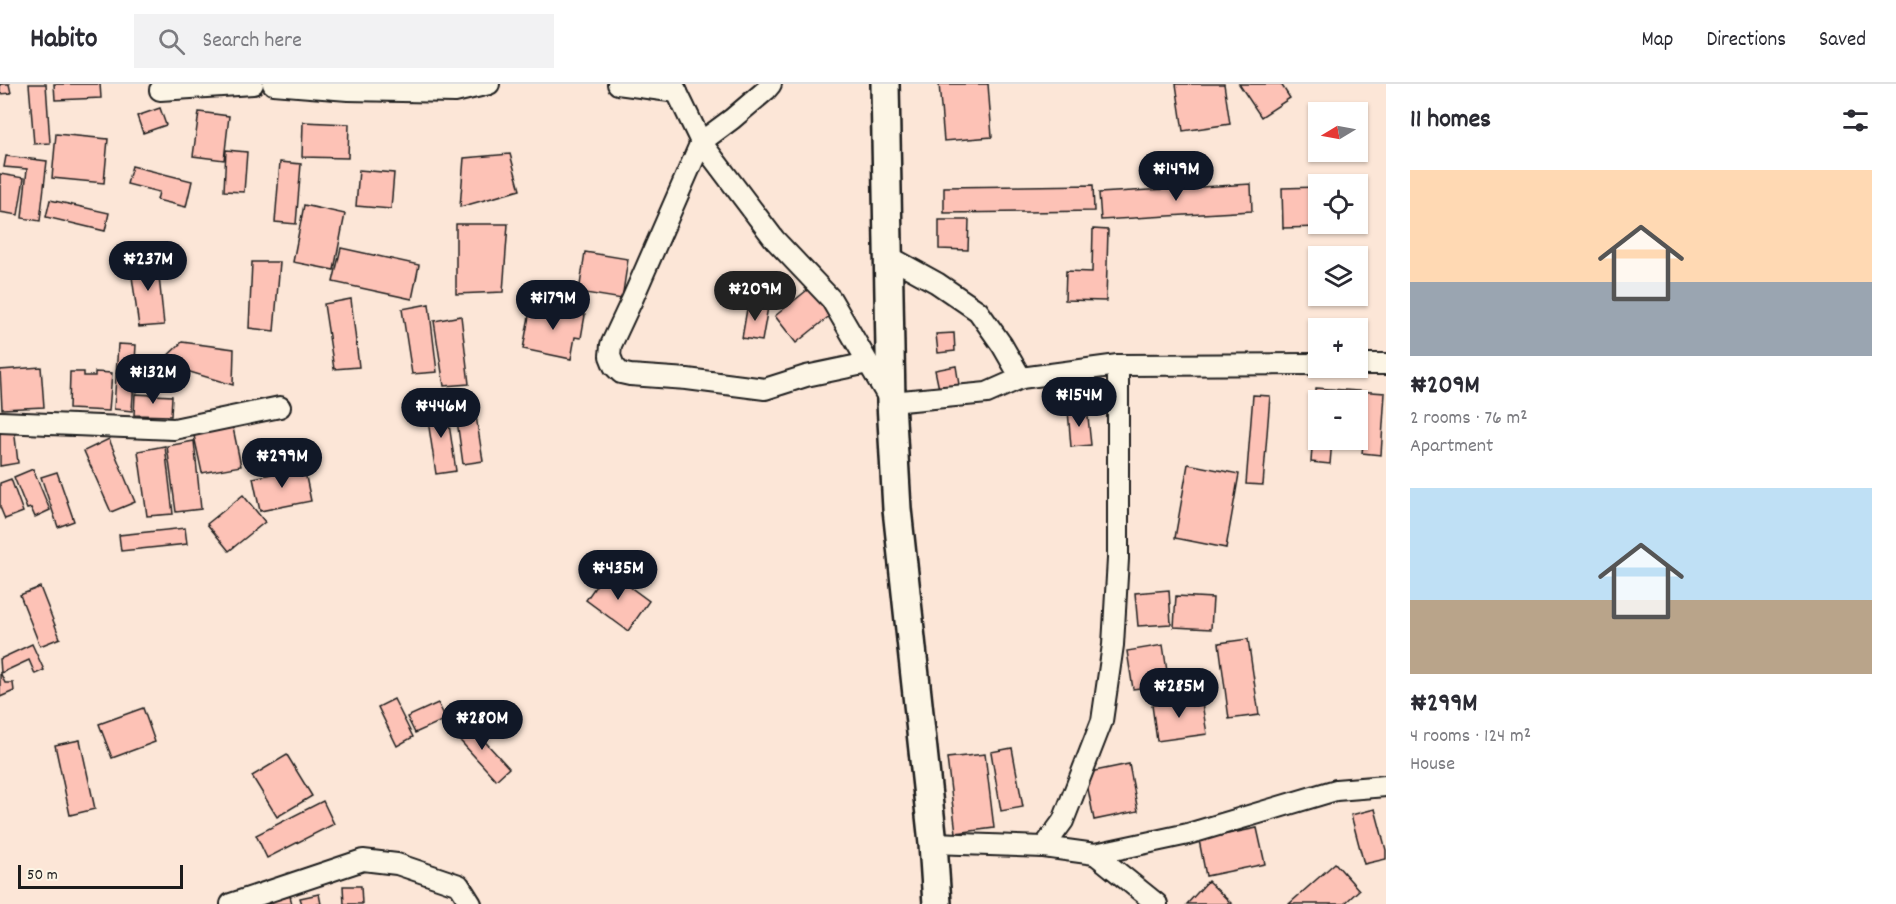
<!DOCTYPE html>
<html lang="en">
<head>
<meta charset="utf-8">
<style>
  :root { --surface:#fff; --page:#f2f2f3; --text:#2b2b33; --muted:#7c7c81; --line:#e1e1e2; --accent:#111827 }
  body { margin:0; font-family:Dekko,sans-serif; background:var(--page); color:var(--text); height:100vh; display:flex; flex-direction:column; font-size:22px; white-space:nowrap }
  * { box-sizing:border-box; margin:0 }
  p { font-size:20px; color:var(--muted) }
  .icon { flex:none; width:33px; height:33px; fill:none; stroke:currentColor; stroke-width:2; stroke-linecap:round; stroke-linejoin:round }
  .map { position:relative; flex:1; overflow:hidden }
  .panel { display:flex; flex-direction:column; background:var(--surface); width:510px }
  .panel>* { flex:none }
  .needle { width:39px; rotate:260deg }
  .tools { position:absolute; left:1308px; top:18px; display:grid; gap:12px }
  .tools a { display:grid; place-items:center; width:60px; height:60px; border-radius:0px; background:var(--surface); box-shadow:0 2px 4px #0004; font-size:30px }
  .scale { position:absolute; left:18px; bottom:15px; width:165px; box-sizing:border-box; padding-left:6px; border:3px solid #1c1c1c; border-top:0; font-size:16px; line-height:21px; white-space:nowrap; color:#1c1c1c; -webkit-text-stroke:4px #fcf5e5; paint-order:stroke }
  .price { position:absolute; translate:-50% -51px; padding:0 14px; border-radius:21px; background:var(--accent); color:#fff; font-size:20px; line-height:39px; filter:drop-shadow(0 2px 3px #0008) }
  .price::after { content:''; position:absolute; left:50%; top:36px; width:18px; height:14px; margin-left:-9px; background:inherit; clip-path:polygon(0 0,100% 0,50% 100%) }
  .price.on { background:#222; color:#fff }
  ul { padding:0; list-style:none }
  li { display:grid; align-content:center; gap:12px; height:318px; padding:0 24px }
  li span { display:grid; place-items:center; height:186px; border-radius:0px; color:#555 }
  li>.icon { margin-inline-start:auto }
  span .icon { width:108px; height:108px; fill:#fffc; stroke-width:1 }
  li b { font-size:26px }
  h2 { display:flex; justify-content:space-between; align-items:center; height:72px; padding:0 24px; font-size:26px }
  header { display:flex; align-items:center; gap:36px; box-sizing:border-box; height:84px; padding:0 30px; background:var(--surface); border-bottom:2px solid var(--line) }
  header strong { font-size:28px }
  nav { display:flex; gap:33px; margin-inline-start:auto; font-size:21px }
  .search { width:420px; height:54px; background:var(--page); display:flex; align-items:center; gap:15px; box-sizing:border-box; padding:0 21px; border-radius:0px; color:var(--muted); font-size:22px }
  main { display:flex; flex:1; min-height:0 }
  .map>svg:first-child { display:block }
</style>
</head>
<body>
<header>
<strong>Habito</strong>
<div class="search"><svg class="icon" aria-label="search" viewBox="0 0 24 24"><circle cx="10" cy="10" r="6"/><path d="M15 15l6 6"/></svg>Search here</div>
<nav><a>Map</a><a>Directions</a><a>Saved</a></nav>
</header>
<main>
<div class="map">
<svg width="1386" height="820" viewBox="0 0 1386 820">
  <rect width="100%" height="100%" fill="#fce6d7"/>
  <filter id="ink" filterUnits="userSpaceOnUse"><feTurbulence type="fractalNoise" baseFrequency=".0167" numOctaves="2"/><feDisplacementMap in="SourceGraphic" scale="12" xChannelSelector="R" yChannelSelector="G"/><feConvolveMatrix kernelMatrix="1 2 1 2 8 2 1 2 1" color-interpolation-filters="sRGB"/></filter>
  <g filter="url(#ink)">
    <g fill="#fdc2b6" stroke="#1c1c1c" stroke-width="1.5">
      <polygon points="0,0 9,0 11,9 0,10"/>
      <polygon points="29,0 46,0 50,59 34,60"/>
      <polygon points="54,0 100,0 101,14 55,16"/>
      <polygon points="939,0 988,0 992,53 944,57"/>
      <polygon points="1176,0 1224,0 1230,40 1183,47"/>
      <polygon points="1239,0 1281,0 1290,14 1261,33"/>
      <polygon points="160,24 166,41 143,49 137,32"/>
      <polygon points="199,28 229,32 224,76 193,72"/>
      <polygon points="303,38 349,40 348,74 302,73"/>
      <polygon points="56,50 108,55 104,99 52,94"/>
      <polygon points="226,66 247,68 244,108 224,107"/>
      <polygon points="510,70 520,106 460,123 464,74"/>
      <polygon points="6,72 47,77 40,137 22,134 27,85 4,83"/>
      <polygon points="280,78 301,80 296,140 275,138"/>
      <polygon points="132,82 192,97 186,123 157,116 159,108 127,100"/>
      <polygon points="359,86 394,89 391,125 356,122"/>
      <polygon points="0,90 24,94 18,131 0,128"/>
      <polygon points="1251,100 1252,127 1101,136 1099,109"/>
      <polygon points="1093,101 1094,127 944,129 944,103"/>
      <polygon points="1318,103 1320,143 1283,144 1282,104"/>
      <polygon points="50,116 109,129 105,147 46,133"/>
      <polygon points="304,121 345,130 334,186 293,178"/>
      <polygon points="939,136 969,136 968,166 939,165"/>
      <polygon points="456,140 508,140 503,208 456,210"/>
      <polygon points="1093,145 1108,146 1106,217 1065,216 1066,187 1092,188"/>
      <polygon points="341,164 419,181 412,215 333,198"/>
      <polygon points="585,168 628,175 622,215 579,208"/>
      <polygon points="157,173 164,241 139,243 130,178"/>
      <polygon points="252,178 280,178 274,247 249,244"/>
      <polygon points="811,203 832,230 796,259 775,232"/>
      <polygon points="351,215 359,283 334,285 324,220"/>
      <polygon points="748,219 768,223 762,257 742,254"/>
      <polygon points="429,220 437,288 412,290 402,225"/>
      <polygon points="531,221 585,231 581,254 575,253 571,275 523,265"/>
      <polygon points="461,232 469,300 444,302 434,237"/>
      <polygon points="954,249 955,267 938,269 936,250"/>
      <polygon points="182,258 234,265 233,301 160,279"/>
      <polygon points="118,260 136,261 132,327 114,325"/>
      <polygon points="956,282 959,301 939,305 935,286"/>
      <polygon points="41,283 44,323 2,325 0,286"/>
      <polygon points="70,288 84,288 84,292 95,292 95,288 112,289 109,327 69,325"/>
      <polygon points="1316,304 1385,309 1381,371 1362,369 1364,352 1358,351 1358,316 1318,316 1318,356 1332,356 1330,380 1311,378"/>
      <polygon points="135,310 172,312 171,332 134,331"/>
      <polygon points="1253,311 1270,312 1263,401 1246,400"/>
      <polygon points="474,319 483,377 463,380 455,322"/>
      <polygon points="446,320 456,387 436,390 426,323"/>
      <polygon points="1087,324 1091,361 1071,363 1068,326"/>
      <polygon points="232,339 241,382 202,389 193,347"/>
      <polygon points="14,344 18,379 0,382 0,346"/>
      <polygon points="109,355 135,418 111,428 84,367"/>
      <polygon points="194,357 201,425 176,428 167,362"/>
      <polygon points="165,362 173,430 147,432 138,367"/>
      <polygon points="1188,380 1239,390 1226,464 1175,454"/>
      <polygon points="304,383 311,417 260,427 253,394"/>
      <polygon points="33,385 50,426 35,433 31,424 27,425 14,393"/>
      <polygon points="57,388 74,437 58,443 41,393"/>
      <polygon points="11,395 23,428 5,435 0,423 0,399"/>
      <polygon points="243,411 265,438 229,467 207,440"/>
      <polygon points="185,444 187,460 121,467 119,451"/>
      <polygon points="607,486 649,517 628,547 586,516"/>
      <polygon points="40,503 60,554 40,562 20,511"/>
      <polygon points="1169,506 1171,540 1138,542 1135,509"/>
      <polygon points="1176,512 1213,514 1211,545 1174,543"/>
      <polygon points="1248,555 1259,631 1229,635 1219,559"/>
      <polygon points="32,560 44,586 35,590 29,576 1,589 0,575"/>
      <polygon points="1163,561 1169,600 1133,605 1127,567"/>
      <polygon points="0,588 5,599 13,599 14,607 0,613"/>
      <polygon points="1201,613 1207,650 1157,657 1152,621"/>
      <polygon points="394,615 413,653 397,662 378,623"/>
      <polygon points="438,619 446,635 415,649 407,633"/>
      <polygon points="143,624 155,658 112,674 99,640"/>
      <polygon points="467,638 509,684 496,696 454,650"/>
      <polygon points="80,656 95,725 70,731 55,661"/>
      <polygon points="1012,664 1023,723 1001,727 991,668"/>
      <polygon points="985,670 994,744 956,749 947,674"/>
      <polygon points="287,671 312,712 277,733 252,692"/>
      <polygon points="1129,680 1138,727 1094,736 1085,689"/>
      <polygon points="323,717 334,740 267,774 256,751"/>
      <polygon points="1375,725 1386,766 1386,775 1364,780 1351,731"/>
      <polygon points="1257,744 1265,780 1206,792 1199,756"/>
      <polygon points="1335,779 1359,806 1344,820 1289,820"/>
      <polygon points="1208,797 1232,820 1187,820"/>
      <polygon points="343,802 361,802 362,820 344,820"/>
      <polygon points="319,810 321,820 302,820 300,814"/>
      <polygon points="290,812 292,820 263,820"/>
    </g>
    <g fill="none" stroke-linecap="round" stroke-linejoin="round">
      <defs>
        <g id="street">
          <polyline points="273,0 348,6 455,8 489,0"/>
          <polyline points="618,0 677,8"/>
          <polyline points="673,0 701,58 775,156 831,215 891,318 987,309 1021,294 1118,281 1318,280"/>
          <polyline points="771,0 766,6 732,35 701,58 632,216 611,261 610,272 614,282 621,289 630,291 687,295 765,305 806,292 868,279"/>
          <polyline points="160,6 253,0"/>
          <polyline points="888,172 937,199 978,227 1002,261 1021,294"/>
          <polyline points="1358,280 1386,280"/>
          <polyline points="0,338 174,345 280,323"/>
          <polyline points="933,759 1044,763 1095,770 1188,750 1336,706 1386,702"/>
          <polyline points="1044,763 1063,737 1102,637 1113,561 1118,475 1118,281"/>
          <polyline points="1095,770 1157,820"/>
          <polyline points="231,820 363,776 397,780 459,801 471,820"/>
        </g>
        <polyline id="secondary" points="885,0 891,318 897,425 933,759 937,820"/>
      </defs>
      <use href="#street" stroke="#1c1c1c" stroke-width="24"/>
      <use href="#secondary" stroke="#1c1c1c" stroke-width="32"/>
      <use href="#street" stroke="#fcf5e5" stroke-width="20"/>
      <use href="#secondary" stroke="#fcf5e5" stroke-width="27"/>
    </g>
  </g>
</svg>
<div class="tools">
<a><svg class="needle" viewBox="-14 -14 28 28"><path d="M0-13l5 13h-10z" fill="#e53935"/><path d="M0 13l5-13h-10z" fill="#7c7c81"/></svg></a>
<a><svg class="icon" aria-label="locate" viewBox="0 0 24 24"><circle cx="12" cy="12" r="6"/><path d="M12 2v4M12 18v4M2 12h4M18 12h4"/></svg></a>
<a><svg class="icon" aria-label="layers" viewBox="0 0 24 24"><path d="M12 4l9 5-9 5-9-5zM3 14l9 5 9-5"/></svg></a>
<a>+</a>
<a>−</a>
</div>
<div class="scale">50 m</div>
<b class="price" style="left:1176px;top:118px">₦149M</b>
<b class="price" style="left:148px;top:208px">₦237M</b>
<b class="price on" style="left:755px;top:238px">₦209M</b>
<b class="price" style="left:553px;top:247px">₦179M</b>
<b class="price" style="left:153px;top:321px">₦132M</b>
<b class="price" style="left:1079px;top:344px">₦154M</b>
<b class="price" style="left:441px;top:355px">₦446M</b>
<b class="price" style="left:282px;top:405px">₦299M</b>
<b class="price" style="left:618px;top:517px">₦435M</b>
<b class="price" style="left:1179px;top:635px">₦285M</b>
<b class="price" style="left:482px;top:667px">₦280M</b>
</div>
<section class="panel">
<h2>11 homes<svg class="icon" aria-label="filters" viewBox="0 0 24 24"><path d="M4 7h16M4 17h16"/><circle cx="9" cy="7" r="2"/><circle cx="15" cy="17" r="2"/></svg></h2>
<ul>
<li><span style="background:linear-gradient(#ffd9b3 60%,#9aa5b1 0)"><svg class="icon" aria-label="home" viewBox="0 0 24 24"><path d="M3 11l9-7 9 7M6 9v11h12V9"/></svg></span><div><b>₦209M</b><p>2 rooms · 76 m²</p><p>Apartment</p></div></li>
<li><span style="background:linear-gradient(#bfe0f5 60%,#b9a48a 0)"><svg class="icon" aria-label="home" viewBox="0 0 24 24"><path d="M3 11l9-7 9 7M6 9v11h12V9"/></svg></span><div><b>₦299M</b><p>4 rooms · 124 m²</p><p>House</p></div></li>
</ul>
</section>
</main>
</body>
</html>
